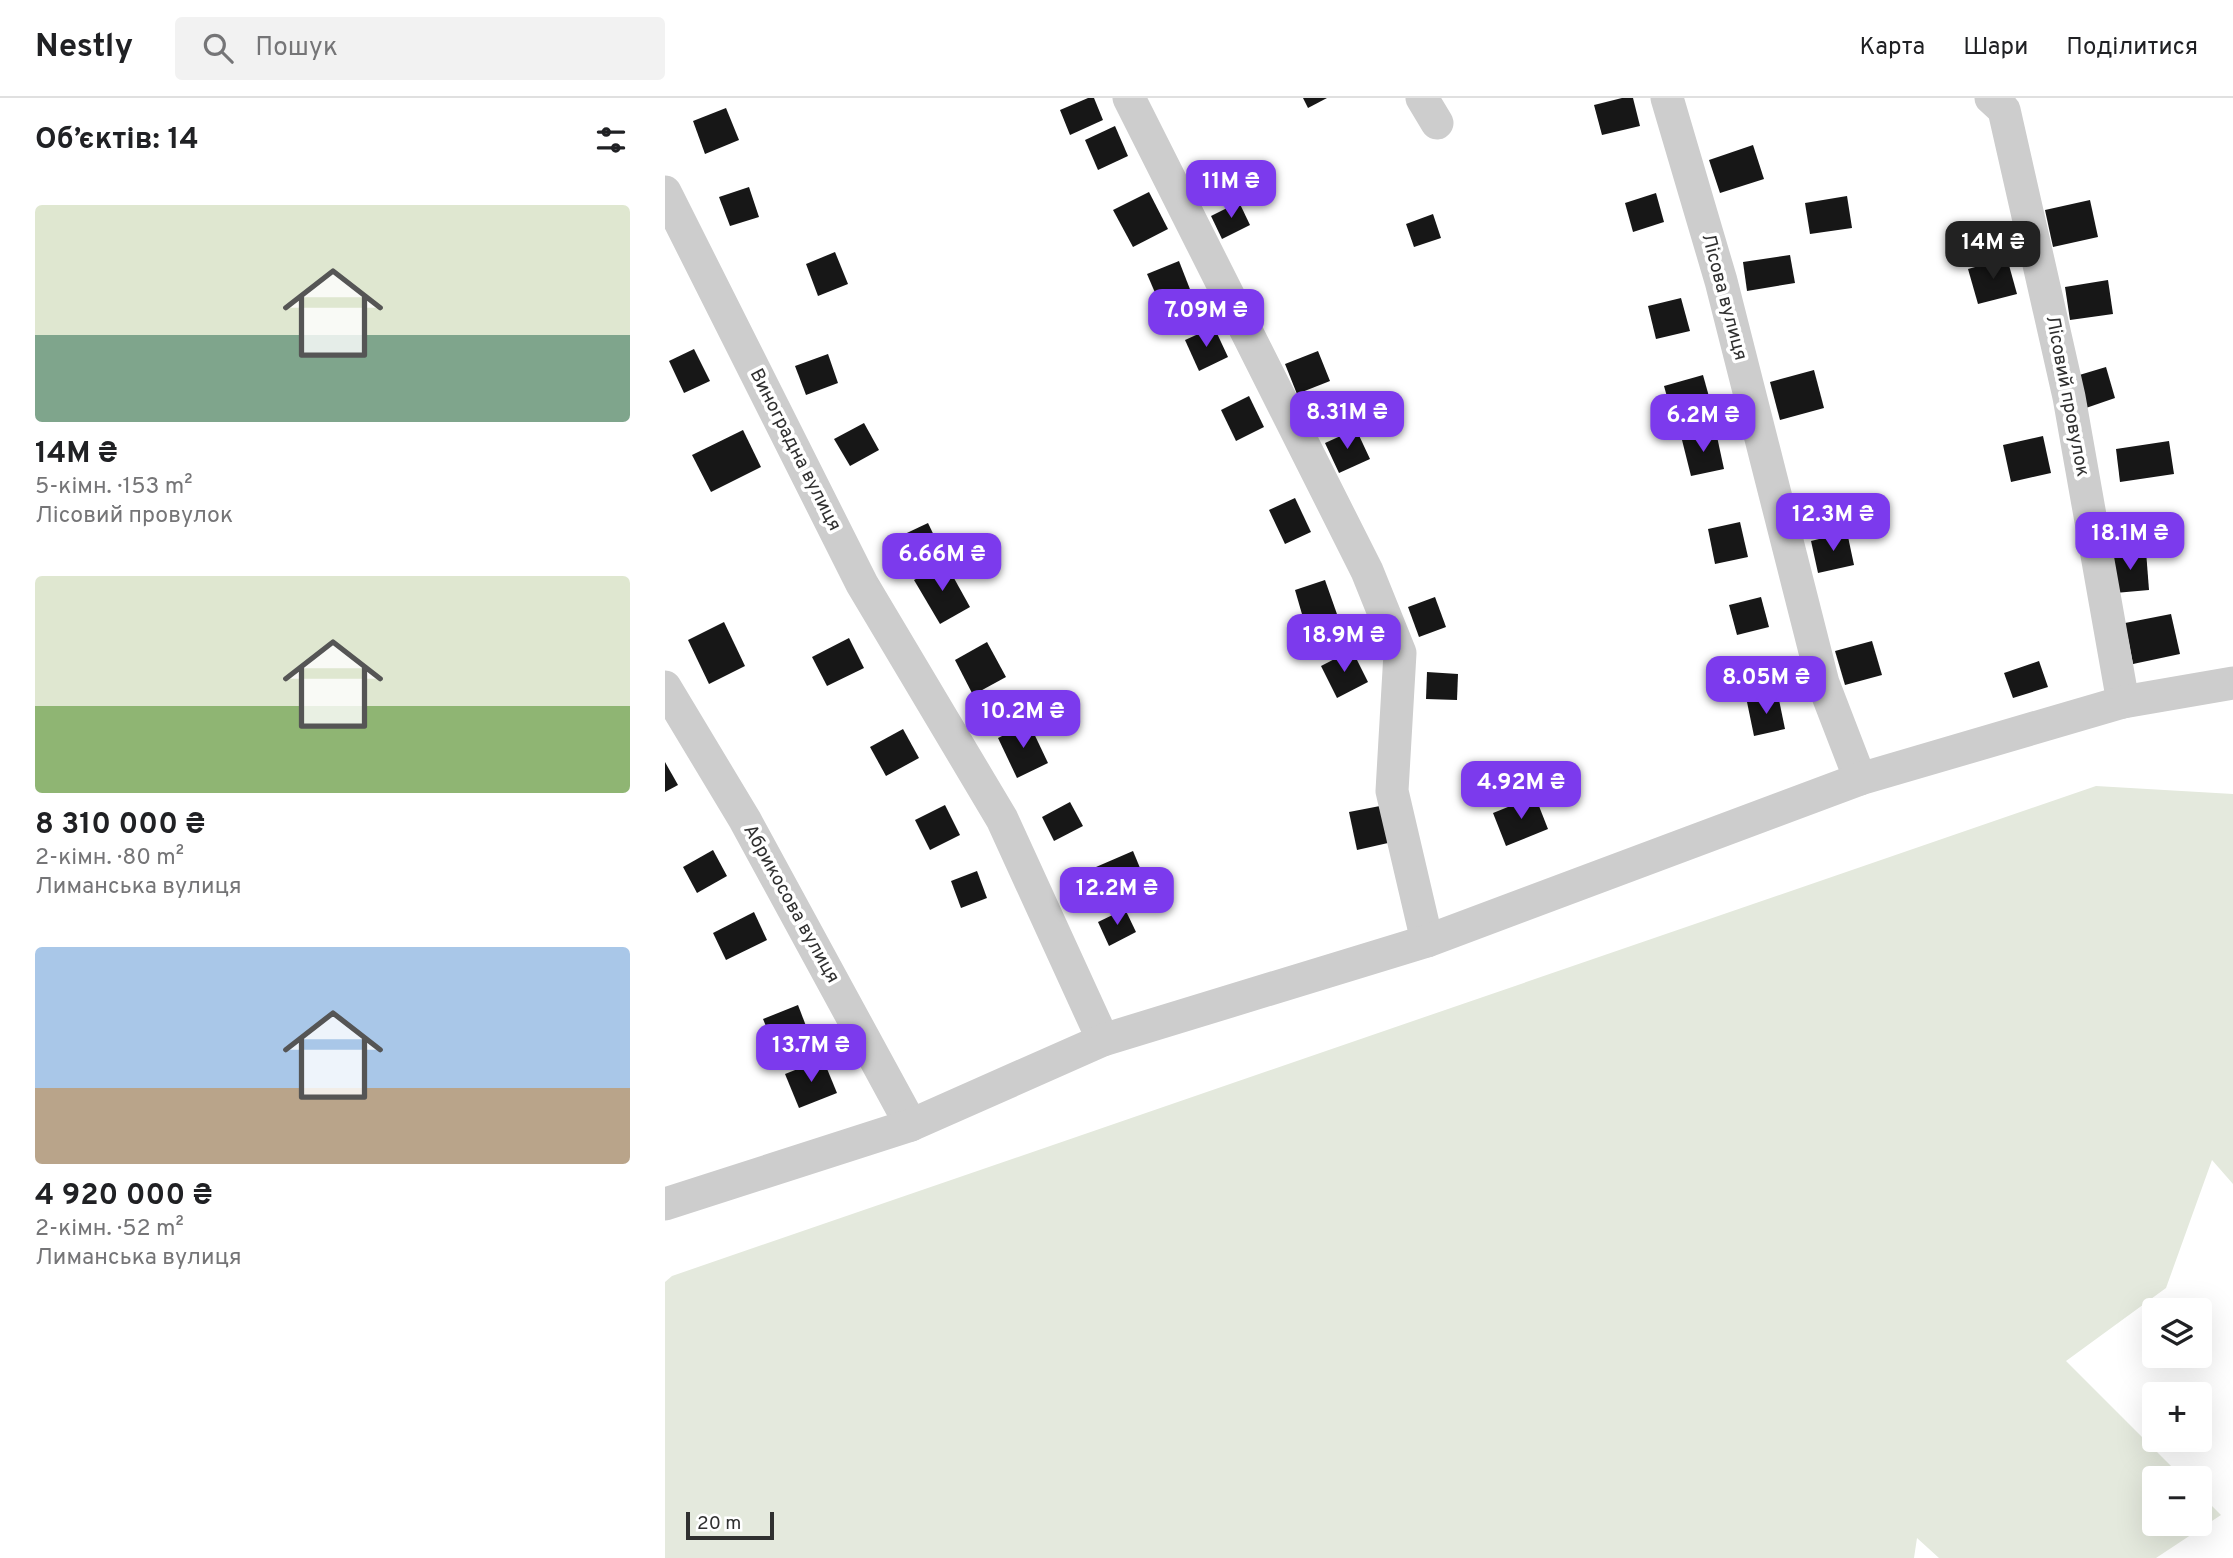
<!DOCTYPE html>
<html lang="uk">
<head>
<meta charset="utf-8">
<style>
  :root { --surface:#fff; --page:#f2f2f2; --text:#202124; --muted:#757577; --line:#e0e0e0; --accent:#7c3aed }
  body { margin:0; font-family:Overpass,sans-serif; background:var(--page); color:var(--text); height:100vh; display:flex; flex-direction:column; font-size:26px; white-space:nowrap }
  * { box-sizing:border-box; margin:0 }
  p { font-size:23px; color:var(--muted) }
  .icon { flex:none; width:38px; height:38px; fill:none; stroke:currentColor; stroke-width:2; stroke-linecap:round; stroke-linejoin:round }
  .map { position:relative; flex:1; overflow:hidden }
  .sheet { display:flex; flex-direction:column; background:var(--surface); width:665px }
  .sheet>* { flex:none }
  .controls { position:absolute; left:1477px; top:1200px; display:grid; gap:14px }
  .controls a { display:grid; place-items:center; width:70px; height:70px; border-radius:7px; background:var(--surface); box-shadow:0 7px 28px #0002; font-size:35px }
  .scale { position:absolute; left:21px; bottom:18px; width:88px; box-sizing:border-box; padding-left:7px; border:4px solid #303030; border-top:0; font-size:19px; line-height:24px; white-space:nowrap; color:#303030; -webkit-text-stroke:5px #fff; paint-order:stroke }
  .price { position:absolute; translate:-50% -60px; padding:0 16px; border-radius:14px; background:var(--accent); color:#fff; font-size:23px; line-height:46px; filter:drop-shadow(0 2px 4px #0008) }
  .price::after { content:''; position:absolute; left:50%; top:42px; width:21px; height:16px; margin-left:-10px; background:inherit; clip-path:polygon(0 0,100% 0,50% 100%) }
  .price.selected { background:#222; color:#fff }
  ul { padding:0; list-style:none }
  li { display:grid; align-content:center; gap:14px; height:371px; padding:0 35px }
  li span { display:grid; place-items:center; height:217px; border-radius:7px; color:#555 }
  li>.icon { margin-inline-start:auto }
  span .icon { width:126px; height:126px; fill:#fffc; stroke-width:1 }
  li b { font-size:30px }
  h2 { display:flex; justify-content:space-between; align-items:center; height:84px; padding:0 35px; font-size:30px }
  header { display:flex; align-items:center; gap:42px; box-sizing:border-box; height:98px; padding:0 35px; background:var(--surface); border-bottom:2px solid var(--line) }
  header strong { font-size:33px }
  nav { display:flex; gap:38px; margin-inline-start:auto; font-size:24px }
  .search { width:490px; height:63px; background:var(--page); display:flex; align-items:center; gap:18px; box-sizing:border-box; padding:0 24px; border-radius:7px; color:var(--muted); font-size:26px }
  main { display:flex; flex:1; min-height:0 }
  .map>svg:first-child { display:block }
</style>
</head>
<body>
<header>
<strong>Nestly</strong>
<div class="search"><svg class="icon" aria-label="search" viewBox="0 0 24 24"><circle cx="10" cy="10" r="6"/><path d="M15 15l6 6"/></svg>Пошук</div>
<nav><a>Карта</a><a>Шари</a><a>Поділитися</a></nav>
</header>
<main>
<section class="sheet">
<h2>Об’єктів: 14<svg class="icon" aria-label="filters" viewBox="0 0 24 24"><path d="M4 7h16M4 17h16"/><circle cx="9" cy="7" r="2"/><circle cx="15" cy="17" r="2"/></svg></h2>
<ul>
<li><span style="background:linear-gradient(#dfe7d0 60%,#7fa58c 0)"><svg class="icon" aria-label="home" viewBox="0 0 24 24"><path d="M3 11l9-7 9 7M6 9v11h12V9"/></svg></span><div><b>14M ₴</b><p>5-кімн. · 153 m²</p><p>Лісовий провулок</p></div></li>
<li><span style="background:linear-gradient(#dfe7d0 60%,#8fb573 0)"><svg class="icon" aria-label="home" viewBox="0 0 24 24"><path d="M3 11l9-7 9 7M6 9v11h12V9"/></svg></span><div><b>8 310 000 ₴</b><p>2-кімн. · 80 m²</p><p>Лиманська вулиця</p></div></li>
<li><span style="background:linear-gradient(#a9c7e8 65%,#b9a48a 0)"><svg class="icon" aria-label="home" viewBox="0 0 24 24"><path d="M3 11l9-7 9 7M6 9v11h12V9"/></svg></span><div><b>4 920 000 ₴</b><p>2-кімн. · 52 m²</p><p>Лиманська вулиця</p></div></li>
</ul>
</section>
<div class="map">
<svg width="1568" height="1460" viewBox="0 0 1568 1460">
  <rect width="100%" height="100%" fill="#fff"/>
  <polygon fill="#e4e9dd" points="1431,688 1568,696 1568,1086 1547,1062 1501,1190 1401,1263 1519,1381 1489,1381 1489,1426 1535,1426 1535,1396 1556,1417 1491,1460 1274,1460 1252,1440 1249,1460 0,1460 0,1184 7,1178"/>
  <g fill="#171717">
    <polygon points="423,0 429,0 438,22 405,37 395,12"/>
    <polygon points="638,0 662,0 643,10"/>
    <polygon points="957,0 968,0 975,28 937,37 929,7"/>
    <polygon points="61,10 74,42 40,56 28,23"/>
    <polygon points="450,28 463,58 433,72 420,42"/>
    <polygon points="1088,47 1099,81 1055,95 1044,62"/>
    <polygon points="84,89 94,119 65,128 54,99"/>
    <polygon points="484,94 503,131 468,149 448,112"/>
    <polygon points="991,95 999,124 968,134 960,105"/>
    <polygon points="1182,98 1187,130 1145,136 1140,105"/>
    <polygon points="1425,102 1433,139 1388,149 1380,112"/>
    <polygon points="574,104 585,127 557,141 546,118"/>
    <polygon points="768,116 776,140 749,149 741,126"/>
    <polygon points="170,154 183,186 153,198 141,166"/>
    <polygon points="1125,157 1130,185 1082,193 1078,164"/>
    <polygon points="1342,160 1352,196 1313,206 1303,171"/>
    <polygon points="514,163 528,199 497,211 482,176"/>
    <polygon points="1443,182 1448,216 1405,222 1400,189"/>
    <polygon points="1016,200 1025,233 991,241 983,208"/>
    <polygon points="549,229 563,259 534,273 520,242"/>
    <polygon points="29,251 45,283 19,295 4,263"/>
    <polygon points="653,253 665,283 632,296 620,266"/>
    <polygon points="163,256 173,285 141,297 130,268"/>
    <polygon points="1441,269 1450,300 1421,310 1411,278"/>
    <polygon points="1149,272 1159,310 1115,322 1105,284"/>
    <polygon points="1038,277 1048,313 1009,324 999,288"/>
    <polygon points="584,298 599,329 571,343 556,312"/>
    <polygon points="199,325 214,352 185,368 169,341"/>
    <polygon points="691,331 705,361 674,375 660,345"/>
    <polygon points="78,332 96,369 46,394 27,357"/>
    <polygon points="1051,334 1059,371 1026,378 1017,342"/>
    <polygon points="1378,338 1386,375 1346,384 1338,347"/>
    <polygon points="1504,343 1509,376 1455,384 1451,351"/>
    <polygon points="630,400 646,434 620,446 604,412"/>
    <polygon points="1075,424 1083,459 1050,466 1043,431"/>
    <polygon points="263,425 275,450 239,468 227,442"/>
    <polygon points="1182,434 1189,467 1153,475 1146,443"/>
    <polygon points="1481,453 1484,492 1450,495 1447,455"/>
    <polygon points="280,464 305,509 275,526 249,482"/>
    <polygon points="660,482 673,519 641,530 630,492"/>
    <polygon points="770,499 781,529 754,539 743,509"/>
    <polygon points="1096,499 1104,529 1072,537 1064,507"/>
    <polygon points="1506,516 1515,556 1468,566 1460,525"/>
    <polygon points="59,524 80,568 44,586 23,542"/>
    <polygon points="184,540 199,570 162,588 147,559"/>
    <polygon points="1207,543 1217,577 1180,587 1170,553"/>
    <polygon points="322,544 341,579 308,597 290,562"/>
    <polygon points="687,552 703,584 672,600 656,568"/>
    <polygon points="1374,563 1383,589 1348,600 1339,575"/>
    <polygon points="762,574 793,576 792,602 761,601"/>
    <polygon points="1113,597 1120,631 1089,638 1082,604"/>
    <polygon points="364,625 383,665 352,680 333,640"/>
    <polygon points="238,631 254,660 221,678 205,649"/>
    <polygon points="0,664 13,687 0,694"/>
    <polygon points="870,698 883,731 841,748 828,715"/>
    <polygon points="405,704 418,728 389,743 377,719"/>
    <polygon points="280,707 295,737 265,752 250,722"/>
    <polygon points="715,708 723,745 692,752 684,714"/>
    <polygon points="48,752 62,778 32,795 18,769"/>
    <polygon points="468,753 480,782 443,798 431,769"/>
    <polygon points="312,773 322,800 296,810 286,783"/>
    <polygon points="460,811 471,834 444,848 433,824"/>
    <polygon points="89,814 102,842 61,862 48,835"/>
    <polygon points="133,907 146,941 112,955 98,921"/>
    <polygon points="158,961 172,995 134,1010 120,976"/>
  </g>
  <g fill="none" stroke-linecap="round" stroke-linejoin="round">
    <g stroke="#cdcdcd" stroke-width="33">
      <polyline points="464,0 702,473 735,555 727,693 762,843"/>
      <polyline points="757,0 772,25"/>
      <polyline points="1002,0 1056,183 1158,585 1195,681"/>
      <polyline points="1326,0 1339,12 1404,299 1458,604"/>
      <polyline points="0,94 197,486 337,721 438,942"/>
      <polyline points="0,589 80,722 246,1027"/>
      <polyline points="0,1106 246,1027 438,942 762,843 1195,681 1458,604 1568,585"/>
    </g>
  </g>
  <g text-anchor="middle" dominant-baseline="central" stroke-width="7" stroke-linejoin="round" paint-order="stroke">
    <g font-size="19" fill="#303030" stroke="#fff">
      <text transform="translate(1059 199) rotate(75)">Лісова вулиця</text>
      <text transform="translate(1402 298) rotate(79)">Лісовий провулок</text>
      <text transform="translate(130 352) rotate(63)">Виноградна вулиця</text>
      <text transform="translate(126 806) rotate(61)">Абрикосова вулиця</text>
    </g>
  </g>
</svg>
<div class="controls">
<a><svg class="icon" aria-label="layers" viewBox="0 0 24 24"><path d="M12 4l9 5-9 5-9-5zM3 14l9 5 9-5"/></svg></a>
<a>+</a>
<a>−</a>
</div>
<div class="scale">20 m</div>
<b class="price" style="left:566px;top:122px">11M ₴</b>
<b class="price selected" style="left:1328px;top:183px">14M ₴</b>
<b class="price" style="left:541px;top:251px">7.09M ₴</b>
<b class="price" style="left:682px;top:353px">8.31M ₴</b>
<b class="price" style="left:1038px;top:356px">6.2M ₴</b>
<b class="price" style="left:1168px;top:455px">12.3M ₴</b>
<b class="price" style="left:1465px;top:474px">18.1M ₴</b>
<b class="price" style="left:277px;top:495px">6.66M ₴</b>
<b class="price" style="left:679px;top:576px">18.9M ₴</b>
<b class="price" style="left:1101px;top:618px">8.05M ₴</b>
<b class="price" style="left:358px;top:652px">10.2M ₴</b>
<b class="price" style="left:856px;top:723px">4.92M ₴</b>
<b class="price" style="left:452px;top:829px">12.2M ₴</b>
<b class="price" style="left:146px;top:986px">13.7M ₴</b>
</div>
</main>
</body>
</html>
